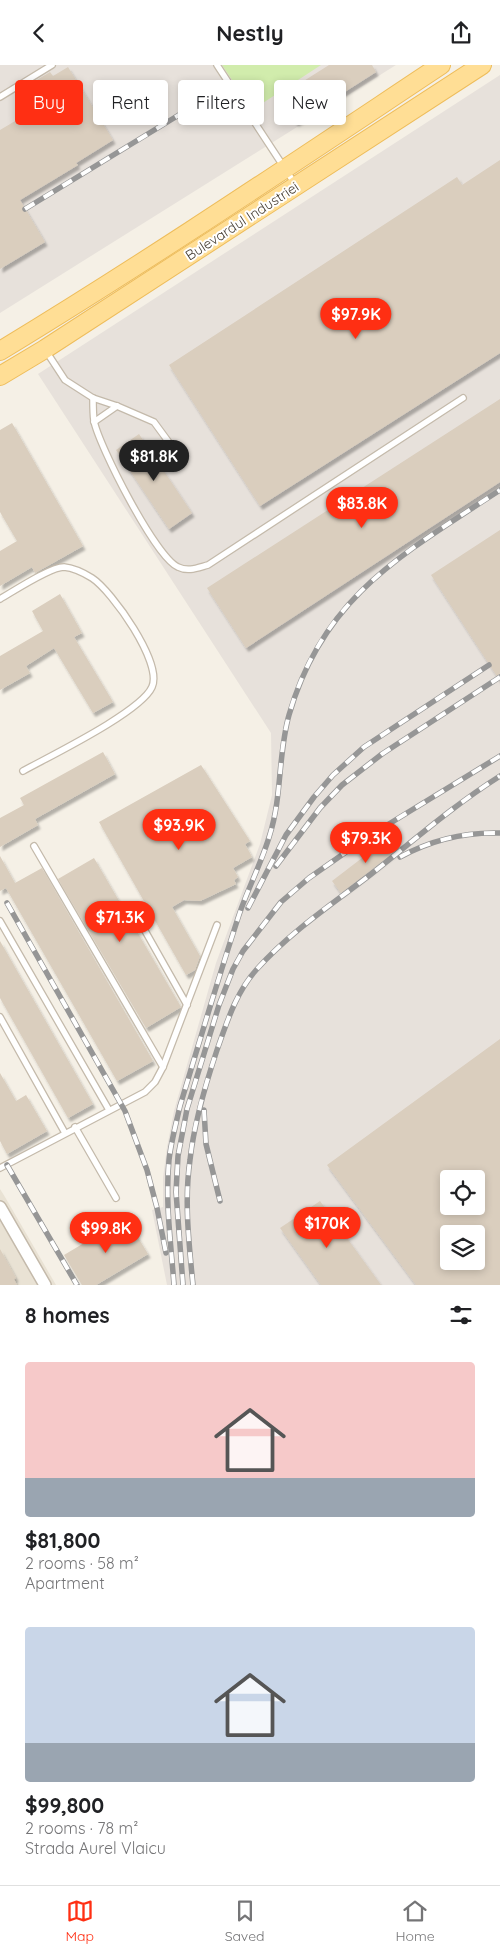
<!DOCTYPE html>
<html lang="en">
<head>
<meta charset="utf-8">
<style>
  :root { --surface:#fff; --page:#f6f6f6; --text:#202124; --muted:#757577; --line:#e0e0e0; --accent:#ff2f13 }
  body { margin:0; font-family:Quicksand,sans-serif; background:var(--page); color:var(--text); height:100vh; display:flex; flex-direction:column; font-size:19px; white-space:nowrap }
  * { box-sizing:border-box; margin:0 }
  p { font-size:16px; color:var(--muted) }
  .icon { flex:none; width:28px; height:28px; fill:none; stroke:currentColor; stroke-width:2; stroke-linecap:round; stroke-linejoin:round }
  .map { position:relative; height:1220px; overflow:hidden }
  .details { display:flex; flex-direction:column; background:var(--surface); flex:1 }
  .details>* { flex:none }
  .banner { position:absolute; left:15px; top:15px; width:470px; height:45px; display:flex; gap:10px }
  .buttons { position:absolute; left:440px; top:1105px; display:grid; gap:10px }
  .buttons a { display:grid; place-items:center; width:45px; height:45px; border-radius:5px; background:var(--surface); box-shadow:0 2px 8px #0003; font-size:25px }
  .price { position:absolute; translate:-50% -42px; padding:0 11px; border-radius:18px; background:var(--accent); color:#fff; font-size:16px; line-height:32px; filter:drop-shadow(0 1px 2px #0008) }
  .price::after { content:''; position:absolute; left:50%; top:30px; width:15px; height:11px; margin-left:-8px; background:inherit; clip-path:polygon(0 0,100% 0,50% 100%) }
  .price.selected { background:#222; color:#fff }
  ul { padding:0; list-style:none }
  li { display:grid; align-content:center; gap:10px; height:265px; padding:0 25px }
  li span { display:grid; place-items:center; height:155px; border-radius:5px; color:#555 }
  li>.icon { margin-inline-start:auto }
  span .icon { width:90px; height:90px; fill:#fffc; stroke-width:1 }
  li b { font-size:21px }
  h2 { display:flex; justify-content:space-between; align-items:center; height:60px; padding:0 25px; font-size:21px }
  .pill { padding:0 18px; border-radius:5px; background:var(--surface); box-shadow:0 2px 8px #0003; font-size:18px; line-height:45px }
  .pill.selected { background:var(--accent); color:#fff }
  header { display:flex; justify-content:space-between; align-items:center; height:65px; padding:0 25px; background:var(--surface); font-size:22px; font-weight:800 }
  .tab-bar { display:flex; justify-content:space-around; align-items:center; height:70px; border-top:1px solid var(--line); background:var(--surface); font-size:14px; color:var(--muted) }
  .tab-bar a { display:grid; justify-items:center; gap:2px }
  .tab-bar .selected { color:var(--accent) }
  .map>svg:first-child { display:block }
</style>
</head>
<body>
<header><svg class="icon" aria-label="back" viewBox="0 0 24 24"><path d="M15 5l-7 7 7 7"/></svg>Nestly<svg class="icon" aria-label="share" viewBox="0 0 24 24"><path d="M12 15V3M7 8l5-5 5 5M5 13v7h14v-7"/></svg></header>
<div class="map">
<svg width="500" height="1220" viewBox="0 0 500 1220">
  <defs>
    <filter id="shadow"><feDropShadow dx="2.5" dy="4" stdDeviation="1" flood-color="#0004"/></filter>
  </defs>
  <rect width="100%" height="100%" fill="#f5f0e6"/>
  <polygon fill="#e9e2d4" points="0,1124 5,1132 56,1220 0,1220"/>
  <g fill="#e7e1db" fill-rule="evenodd">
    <polygon points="0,0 396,0 0,248"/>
    <path d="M 500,10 L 500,1220 L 167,1220 L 152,1145 L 163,1142 L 163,1113 L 167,1082 L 174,1046 L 216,898 L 260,779 L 272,730 L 271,668 L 38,309 ZM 449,1114 L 476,1114 L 476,1141 L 449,1141 ZM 449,1169 L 476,1169 L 476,1196 L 449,1196 Z"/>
  </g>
  <polygon fill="#d1ecac" points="222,0 321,0 252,45"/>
  <g fill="#dacebe" fill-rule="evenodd" filter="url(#shadow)">
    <polygon points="329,0 372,0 376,7 296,58 280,31"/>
    <polygon points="68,2 113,75 76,98 78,100 20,135 45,177 0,204 0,65 32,46 20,25 50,7 53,11"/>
    <polygon points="500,95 500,288 260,441 169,300 457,112 462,120"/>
    <polygon points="500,334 500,417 246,583 207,523"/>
    <polygon points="12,358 83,481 35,508 32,502 0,521 0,486 17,476 0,447 0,365"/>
    <polygon points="139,369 192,448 169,464 116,385"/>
    <polygon points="500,465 500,616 431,510"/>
    <polygon points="60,529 82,568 74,572 113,637 93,648 54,583 26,601 30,608 0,625 0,591 43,566 32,546"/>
    <polygon points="103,687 115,709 35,754 38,760 0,782 0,753 24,740 20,733"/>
    <polygon points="201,700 250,776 245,779 252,792 233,803 238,812 234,815 236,819 200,836 184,835 172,842 200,891 195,905 186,910 99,757"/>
    <polygon points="392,770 401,782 341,828 332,816"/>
    <polygon points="0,791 15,818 42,803 153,996 117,1016 6,823 0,826"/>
    <polygon points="94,793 181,942 146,963 58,814"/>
    <polygon points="0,876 93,1039 68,1053 0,933"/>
    <path d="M 500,974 L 500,1220 L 416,1220 L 327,1100 ZM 449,1114 L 476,1114 L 476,1141 L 449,1141 ZM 449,1169 L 476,1169 L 476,1196 L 449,1196 Z"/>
    <polygon points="0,1008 16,1036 26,1030 47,1066 7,1089 0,1076"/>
    <polygon points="320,1136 381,1220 321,1220 280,1163"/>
    <polygon points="126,1153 148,1189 96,1220 82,1220 64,1190"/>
    <polygon points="0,1184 16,1213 14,1214 17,1220 0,1220"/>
  </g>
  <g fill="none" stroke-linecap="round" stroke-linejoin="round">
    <defs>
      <g id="lane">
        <polyline points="217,0 295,119"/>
        <polyline points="0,32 52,0"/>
        <polyline points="46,286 65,315 93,333 117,341 154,357 176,387"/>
        <path d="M 93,333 C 93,341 93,349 94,356 C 99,381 156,493 178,502 C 188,507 197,503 208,500 L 463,333"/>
        <polyline points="94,357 117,341"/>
        <path d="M 0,534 C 14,526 50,502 64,502 C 74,503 84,508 92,513 C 112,526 163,598 152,622 C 141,647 50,691 23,706"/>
        <polyline points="34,781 163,1002"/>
        <polyline points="0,856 109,1045"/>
        <polyline points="144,864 187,940"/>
        <polyline points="0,952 65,1068"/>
        <polyline points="75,1062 116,1133"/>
        <polyline points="0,1103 145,1027 155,1017 163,1002 217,860"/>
      </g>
      <polyline id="street" points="0,1142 45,1220"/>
      <g id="primary">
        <path d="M 0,286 C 150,195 295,97 441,0"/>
        <polyline points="0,311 45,284 482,0"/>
      </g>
    </defs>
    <use href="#lane" stroke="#c4baab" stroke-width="8"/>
    <use href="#street" stroke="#c4baab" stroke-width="14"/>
    <use href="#primary" stroke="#eebd5b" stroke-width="20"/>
    <use href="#lane" stroke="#fff" stroke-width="5.5"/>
    <use href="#street" stroke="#fff" stroke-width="11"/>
    <use href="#primary" stroke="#ffde95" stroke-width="18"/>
    <defs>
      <g id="rail">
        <polyline points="25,144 187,45"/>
        <path d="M 400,792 C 431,775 465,767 500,768"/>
        <polyline points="276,801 320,743 342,720 382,689 500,612"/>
        <polyline points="7,838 125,1046 147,1105 157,1143 166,1188"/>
        <polyline points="248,843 286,770 314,732 333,710 364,682 489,600"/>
        <polyline points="204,1045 206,1079 220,1136"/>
        <polyline points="7,1100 77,1220"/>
        <path d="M 174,1220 C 171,1179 165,1137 169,1095 C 171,1077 176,1059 180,1041 C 199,978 218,914 239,850 C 248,823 262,797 270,769 C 282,731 278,689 289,650 C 323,531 403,489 500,425"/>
        <polyline points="183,1220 176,1127 178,1091 187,1044 219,940 233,904 243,886 281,837 309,813 366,773 500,691"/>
        <path d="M 193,1220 C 189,1179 184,1136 190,1095 C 194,1058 205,1021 217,985 C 227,957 236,927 257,904 C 289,868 332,839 370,810 C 413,776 454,740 500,711"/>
      </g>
    </defs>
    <use href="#rail" stroke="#969696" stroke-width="5.5"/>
    <use href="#rail" stroke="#fff" stroke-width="4" stroke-dasharray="11" stroke-linecap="butt"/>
  </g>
  <g text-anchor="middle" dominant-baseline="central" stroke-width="4" stroke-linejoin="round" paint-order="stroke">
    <g font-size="14" fill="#484035" stroke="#fff">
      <text transform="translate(242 156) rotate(-33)">Bulevardul Industriei</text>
    </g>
  </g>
</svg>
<div class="buttons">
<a><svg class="icon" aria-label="locate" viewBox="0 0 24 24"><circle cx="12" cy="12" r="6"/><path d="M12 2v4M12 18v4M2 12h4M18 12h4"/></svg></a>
<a><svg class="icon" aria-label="layers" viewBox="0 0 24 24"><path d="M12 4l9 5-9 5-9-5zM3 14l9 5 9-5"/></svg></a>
</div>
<b class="price" style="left:356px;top:275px">$97.9K</b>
<b class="price selected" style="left:154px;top:417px">$81.8K</b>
<b class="price" style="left:362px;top:464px">$83.8K</b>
<b class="price" style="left:179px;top:786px">$93.9K</b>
<b class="price" style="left:366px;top:799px">$79.3K</b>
<b class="price" style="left:120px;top:878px">$71.3K</b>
<b class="price" style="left:327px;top:1184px">$170K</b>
<b class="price" style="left:106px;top:1189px">$99.8K</b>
<div class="banner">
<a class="pill selected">Buy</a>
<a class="pill">Rent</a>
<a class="pill">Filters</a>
<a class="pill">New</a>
</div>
</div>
<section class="details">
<h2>8 homes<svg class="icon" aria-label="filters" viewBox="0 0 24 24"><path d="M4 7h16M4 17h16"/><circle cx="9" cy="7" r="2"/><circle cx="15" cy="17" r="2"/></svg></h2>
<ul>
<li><span style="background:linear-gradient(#f6c9c9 75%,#9aa5b1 0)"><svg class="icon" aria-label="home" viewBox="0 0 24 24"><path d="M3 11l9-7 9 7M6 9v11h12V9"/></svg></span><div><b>$81,800</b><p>2 rooms · 58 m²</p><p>Apartment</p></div></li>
<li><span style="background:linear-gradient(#c9d6e8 75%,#9aa5b1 0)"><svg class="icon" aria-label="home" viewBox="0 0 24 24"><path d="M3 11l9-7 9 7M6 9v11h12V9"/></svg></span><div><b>$99,800</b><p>2 rooms · 78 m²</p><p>Strada Aurel Vlaicu</p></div></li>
</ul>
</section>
<nav class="tab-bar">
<a class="selected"><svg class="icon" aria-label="map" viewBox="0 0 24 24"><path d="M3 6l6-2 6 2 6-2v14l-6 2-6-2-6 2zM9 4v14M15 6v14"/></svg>Map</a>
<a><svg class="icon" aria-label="saved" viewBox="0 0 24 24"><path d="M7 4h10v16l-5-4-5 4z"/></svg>Saved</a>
<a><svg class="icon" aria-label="home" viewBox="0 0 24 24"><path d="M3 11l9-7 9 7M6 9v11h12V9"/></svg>Home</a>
</nav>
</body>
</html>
